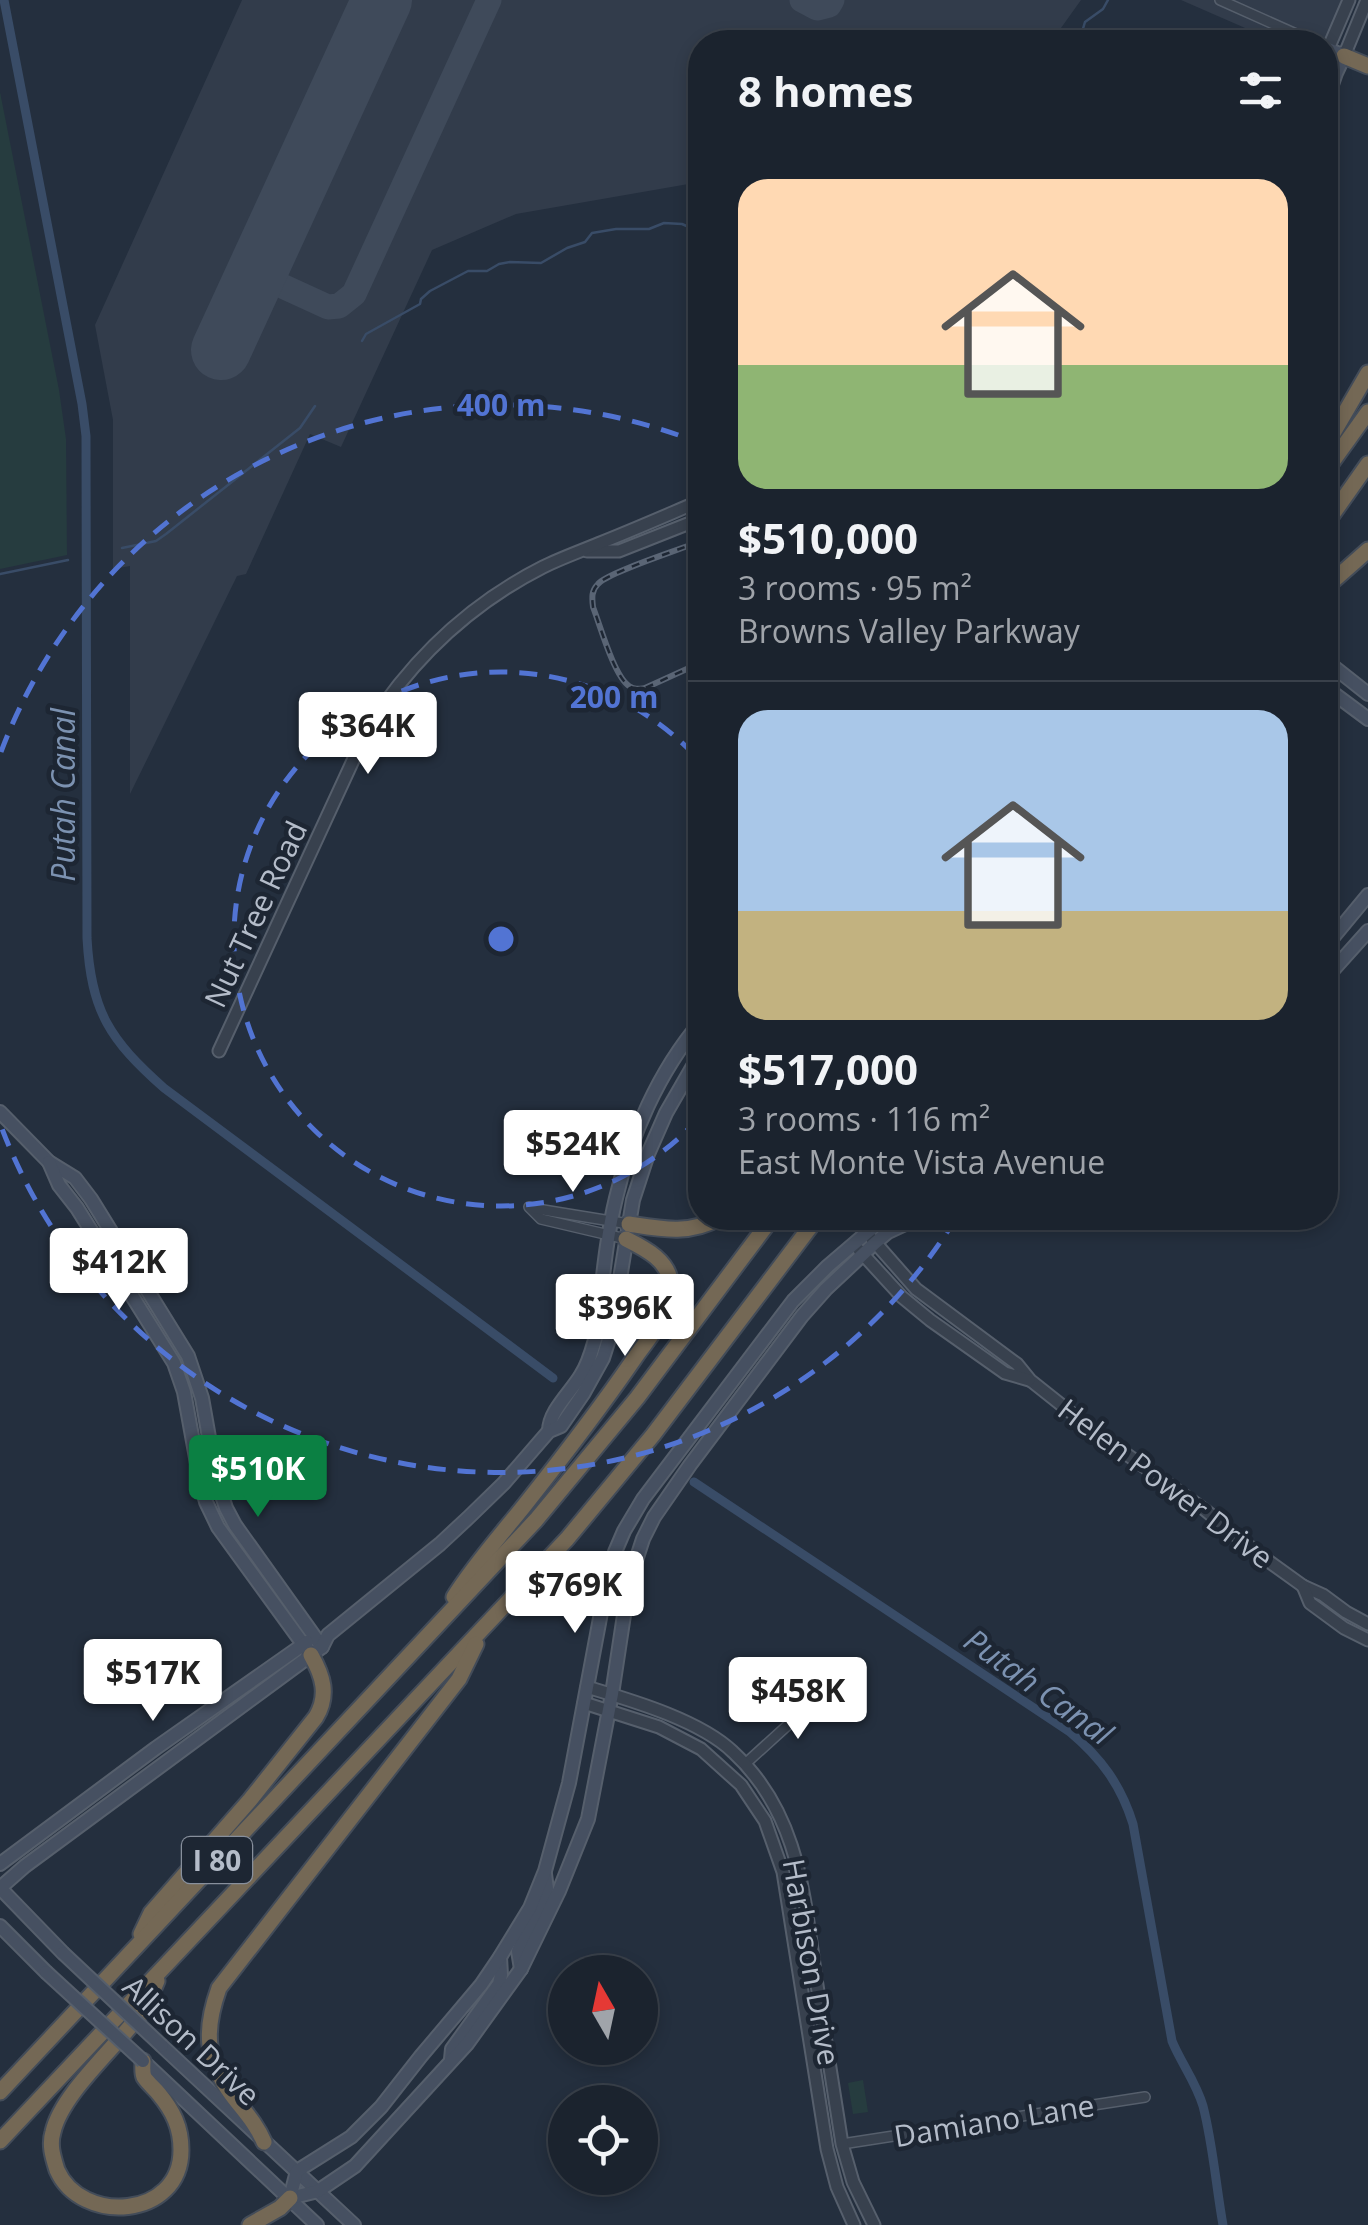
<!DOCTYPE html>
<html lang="en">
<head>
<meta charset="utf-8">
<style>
  :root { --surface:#1b232e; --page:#242b36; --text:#f1f3f6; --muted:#a0a4aa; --line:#39404a; --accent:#0b8043 }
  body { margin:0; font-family:"Open Sans",sans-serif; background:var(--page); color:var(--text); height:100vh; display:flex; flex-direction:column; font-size:38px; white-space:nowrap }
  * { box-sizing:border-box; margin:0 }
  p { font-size:32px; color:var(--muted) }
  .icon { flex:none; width:55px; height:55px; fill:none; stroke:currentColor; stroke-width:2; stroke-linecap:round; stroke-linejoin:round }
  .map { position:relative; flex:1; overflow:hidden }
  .drawer { position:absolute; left:688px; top:30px; width:650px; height:1200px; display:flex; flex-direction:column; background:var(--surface); border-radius:40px; box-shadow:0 5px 15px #0003,0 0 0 2px var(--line) }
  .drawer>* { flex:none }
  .needle { width:65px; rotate:351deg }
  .tools { position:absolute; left:548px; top:1955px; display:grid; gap:20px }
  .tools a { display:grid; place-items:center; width:110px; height:110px; border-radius:50%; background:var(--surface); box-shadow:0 5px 15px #0003,0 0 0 2px var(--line); font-size:50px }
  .price { position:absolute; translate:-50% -85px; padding:0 22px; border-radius:10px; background:#fff; color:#222; font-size:32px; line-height:65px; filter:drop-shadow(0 2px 5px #0008) }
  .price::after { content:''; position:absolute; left:50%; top:60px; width:30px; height:22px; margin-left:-15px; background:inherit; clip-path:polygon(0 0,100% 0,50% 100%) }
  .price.current { background:var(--accent); color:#fff }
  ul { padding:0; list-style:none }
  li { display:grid; align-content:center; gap:20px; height:530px; padding:0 50px }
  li+li { border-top:2px solid var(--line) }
  li span { display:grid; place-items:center; height:310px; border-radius:30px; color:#555 }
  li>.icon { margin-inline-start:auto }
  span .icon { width:180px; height:180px; fill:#fffc; stroke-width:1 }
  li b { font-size:42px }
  h2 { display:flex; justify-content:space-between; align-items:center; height:120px; padding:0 50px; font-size:42px }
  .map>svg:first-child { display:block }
</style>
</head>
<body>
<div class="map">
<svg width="1368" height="2225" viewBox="0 0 1368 2225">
  <rect width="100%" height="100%" fill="#242f3e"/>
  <g fill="#323c4b">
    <polygon points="242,0 1081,0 1051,42 700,42 700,182 516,214 432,250 341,447 310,434 246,574 237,576 130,794 130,566 113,569 113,420 95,325"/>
    <polygon points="1181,0 1343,0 1324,42 1268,42 1252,31"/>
  </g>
  <g fill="#263c3f">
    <polygon points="0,92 59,390 66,439 67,555 0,569"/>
    <polygon points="863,2080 868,2112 853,2114 848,2083"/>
  </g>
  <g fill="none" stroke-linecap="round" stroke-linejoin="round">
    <g stroke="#394c67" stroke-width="2.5">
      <polyline points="1079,42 1085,22 1103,9 1108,0"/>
      <polyline points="362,341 366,334 420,304 421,299 430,291 468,271 487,271 499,264 510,262 541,263 567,248 585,242 592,233 616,229 649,229 664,223 682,224 700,232"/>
      <polyline points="122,548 156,541 166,534 300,428 315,406"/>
      <polyline points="0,574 68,560"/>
    </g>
    <g stroke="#394c67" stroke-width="9">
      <path d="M 4,0 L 82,404 L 86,436 L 87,938 C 91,1012 110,1040 164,1088 L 553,1378"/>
      <path d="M 694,1482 L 1070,1732 C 1101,1758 1121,1785 1133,1824 L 1172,2041 C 1181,2063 1196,2082 1203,2106 C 1213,2145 1216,2186 1223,2225"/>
    </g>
    <g stroke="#3f4a5a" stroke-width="25">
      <polyline points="802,0 817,8 829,5 832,0"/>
      <polyline points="256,274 328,307 339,306 354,294 489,0"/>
    </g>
    <polyline stroke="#3f4a5a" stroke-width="60" points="221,350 382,0"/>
    <defs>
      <g id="minor">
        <polyline points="1220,0 1314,42"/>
        <polyline points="529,1207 541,1219 626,1239"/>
        <polyline points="531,1208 629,1224"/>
        <polyline points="745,1764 822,1694"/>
        <polyline points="842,2144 1145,2097"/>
      </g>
      <g id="tertiary">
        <polyline points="1328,49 1349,0"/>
        <polyline points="1344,56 1367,0"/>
        <polyline points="587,551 619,551 700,519"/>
        <path d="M 219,1051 L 368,728 C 412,659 470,604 543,567 C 561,558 581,551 600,543 C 633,530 667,515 700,501"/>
        <polyline points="872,1239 916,1289 1017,1364 1030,1380 1098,1434 1205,1510 1260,1555 1303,1586 1323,1595 1346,1612 1368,1624"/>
        <polyline points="859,1250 902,1297 930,1320 1005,1373 1029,1380"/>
        <polyline points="1303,1586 1310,1603 1344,1628 1368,1640"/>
        <path d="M 587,1687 C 630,1700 700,1720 733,1752 C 801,1815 804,1899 817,1985 C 825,2038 834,2091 842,2144 L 853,2182 L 874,2225"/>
        <polyline points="584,1703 659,1727 701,1749 741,1785 765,1821 783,1872 827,2149 837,2187 854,2225"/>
      </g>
      <g id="secondary">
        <polyline points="1325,56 1328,49 1344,56 1336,73 1325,105"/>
        <polyline points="1325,660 1368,694"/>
        <polyline points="1325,687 1368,719"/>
        <polyline points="1325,947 1368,895"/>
        <polyline points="1325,979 1368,931"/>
        <polyline points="0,1112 49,1162 75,1178 91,1199 188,1356 202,1398 216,1477 226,1508 235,1525 322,1647"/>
        <polyline points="49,1162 59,1185 77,1208 174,1363 184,1392 200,1480 206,1502 218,1527 311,1655"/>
        <path d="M 549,1431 C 549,1411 571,1392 581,1375 C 589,1363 592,1350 596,1336 C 602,1290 605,1243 616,1198 C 630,1137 659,1071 700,1023"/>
        <polyline points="0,1864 156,1748 307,1642"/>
        <polyline points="0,1926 46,1972"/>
        <polyline points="63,1953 0,1888 25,1866 322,1647 328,1635 440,1544 469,1517 504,1483 549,1431 561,1426 583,1394 603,1358 611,1333 633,1200 648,1154 666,1113 700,1054"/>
        <polyline points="521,1969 518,1951 547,1889 545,1874"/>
        <polyline points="162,2046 354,2225"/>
        <polyline points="451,2059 452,2049 499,1984 501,1975 500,1957"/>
        <polyline points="143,2061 317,2225"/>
        <polyline points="290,2198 318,2191 355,2166 467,2044 521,1969 559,1891 588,1819 612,1694 629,1582 643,1539 654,1517 690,1465 802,1316 826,1289 875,1243 888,1232 918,1218"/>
        <polyline points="290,2198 297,2171 351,2137 381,2107 421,2056 481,1985 500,1957 530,1908 545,1871 569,1783 606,1586 615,1552 624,1531 643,1499 793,1301 828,1266 884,1218"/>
      </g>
      <g id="motorway">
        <polyline points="1344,56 1368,66"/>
        <polyline points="1325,447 1368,373"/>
        <polyline points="1325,472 1368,412"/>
        <polyline points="1325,525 1368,464"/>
        <polyline points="1325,588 1368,550"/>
        <path d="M 629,1224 C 661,1229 689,1235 719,1218"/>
        <path d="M 454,1597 C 474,1565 500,1536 524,1506 C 562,1458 599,1410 634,1359 C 648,1338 673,1313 671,1286 C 670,1261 646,1249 626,1239"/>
        <path d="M 141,1934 L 151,1913 L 250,1800 L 316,1717 C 329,1695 323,1676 311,1655"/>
        <path d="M 143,2061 C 143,2066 142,2072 144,2077 C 147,2082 155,2089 159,2094 C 173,2111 181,2127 181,2150 C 181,2219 81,2225 57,2170 C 53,2157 49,2145 53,2132 C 62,2092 120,2044 144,2009 C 149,2000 153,1990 157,1981"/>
        <polyline points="0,2092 536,1520 637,1398 772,1218"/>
        <polyline points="0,2141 567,1539 653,1435 817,1218"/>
        <path d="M 264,2142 C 256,2123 244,2111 232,2095 C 205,2058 204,2030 219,1988 L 459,1679 L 476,1644"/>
        <polyline points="250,2225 280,2208 290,2198"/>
      </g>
    </defs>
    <use href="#minor" stroke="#565f6c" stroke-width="12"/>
    <use href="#tertiary" stroke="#565f6c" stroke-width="15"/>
    <use href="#secondary" stroke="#565f6c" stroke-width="16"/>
    <use href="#motorway" stroke="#434c59" stroke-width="19"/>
    <use href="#minor" stroke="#38414e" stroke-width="9"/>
    <use href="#tertiary" stroke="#38414e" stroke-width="11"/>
    <use href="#secondary" stroke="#465061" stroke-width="12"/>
    <use href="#motorway" stroke="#746855" stroke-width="15"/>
    <defs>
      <path id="rail" d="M 700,544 L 690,545 C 673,552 607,573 598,584 C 591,591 592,598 593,607 C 600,625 614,676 629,686 C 636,690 638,689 645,688 L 700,663"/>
    </defs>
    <use href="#rail" stroke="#5a6575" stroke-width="6"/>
    <use href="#rail" stroke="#1d2633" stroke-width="2.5" stroke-dasharray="8" stroke-linecap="butt"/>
    <defs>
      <g id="secondary-bridge">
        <polyline points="63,1953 162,2046"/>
        <polyline points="46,1972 143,2061"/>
      </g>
    </defs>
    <use href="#secondary-bridge" stroke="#565f6c" stroke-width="16" stroke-linecap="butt"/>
    <use href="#secondary-bridge" stroke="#465061" stroke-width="12"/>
  </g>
  <g fill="none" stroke="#5274d3" stroke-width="5" stroke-dasharray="18 12">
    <path d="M699 1118A267 267 0 1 1 699 760"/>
    <path d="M956 1218A534 534 0 0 1 1 1126M1 752A534 534 0 0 1 697 442"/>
  </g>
  <g text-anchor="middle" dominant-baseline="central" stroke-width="9" stroke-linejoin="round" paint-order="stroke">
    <rect fill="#1d2633" stroke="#878f9c" stroke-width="2.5" x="182" y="1837" width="70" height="46" rx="8"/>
    <g font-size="28" font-weight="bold" fill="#b4bcc9">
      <text x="217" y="1860">I 80</text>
    </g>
    <g font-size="30" fill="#b4bcc9" stroke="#1d2633">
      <text transform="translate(255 914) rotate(-65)">Nut Tree Road</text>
      <text transform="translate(1166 1483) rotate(37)">Helen Power Drive</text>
      <text transform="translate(812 1962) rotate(80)">Harbison Drive</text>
      <text transform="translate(192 2040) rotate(43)">Allison Drive</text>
      <text transform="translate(994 2120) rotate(-9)">Damiano Lane</text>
    </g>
    <g font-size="32" font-style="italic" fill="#7c92b1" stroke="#1d2633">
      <text transform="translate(62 795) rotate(-90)">Putah Canal</text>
      <text transform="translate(1039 1686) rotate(36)">Putah Canal</text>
    </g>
  </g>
  <circle cx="501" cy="939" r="15" fill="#5274d3" stroke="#1d2633" stroke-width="5"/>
  <g font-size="30" text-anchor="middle" font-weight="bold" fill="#5274d3" stroke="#1d2633" stroke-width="9" stroke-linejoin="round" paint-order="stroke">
    <text x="501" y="416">400 m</text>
    <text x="614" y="708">200 m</text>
  </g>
</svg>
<div class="tools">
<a><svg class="needle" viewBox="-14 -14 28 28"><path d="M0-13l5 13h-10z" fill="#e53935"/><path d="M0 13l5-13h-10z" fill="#a0a4aa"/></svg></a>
<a><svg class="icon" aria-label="locate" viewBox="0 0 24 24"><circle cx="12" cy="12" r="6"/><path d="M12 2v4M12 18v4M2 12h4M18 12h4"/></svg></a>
</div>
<b class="price" style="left:368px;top:777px">$364K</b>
<b class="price" style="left:573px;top:1195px">$524K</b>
<b class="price" style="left:119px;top:1313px">$412K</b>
<b class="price" style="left:625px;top:1359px">$396K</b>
<b class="price current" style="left:258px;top:1520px">$510K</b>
<b class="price" style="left:575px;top:1636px">$769K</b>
<b class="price" style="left:153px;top:1724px">$517K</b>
<b class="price" style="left:798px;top:1742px">$458K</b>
<section class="drawer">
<h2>8 homes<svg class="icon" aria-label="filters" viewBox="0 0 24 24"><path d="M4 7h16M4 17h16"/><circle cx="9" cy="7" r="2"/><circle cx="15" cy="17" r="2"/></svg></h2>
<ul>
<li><span style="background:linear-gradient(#ffd9b3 60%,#8fb573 0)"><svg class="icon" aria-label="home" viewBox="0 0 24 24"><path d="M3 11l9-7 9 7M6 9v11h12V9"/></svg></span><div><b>$510,000</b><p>3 rooms · 95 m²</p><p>Browns Valley Parkway</p></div></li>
<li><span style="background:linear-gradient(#a9c7e8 65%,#c2b280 0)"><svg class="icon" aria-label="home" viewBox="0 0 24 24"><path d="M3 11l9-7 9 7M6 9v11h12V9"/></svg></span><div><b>$517,000</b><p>3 rooms · 116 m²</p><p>East Monte Vista Avenue</p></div></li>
</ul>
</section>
</div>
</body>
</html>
